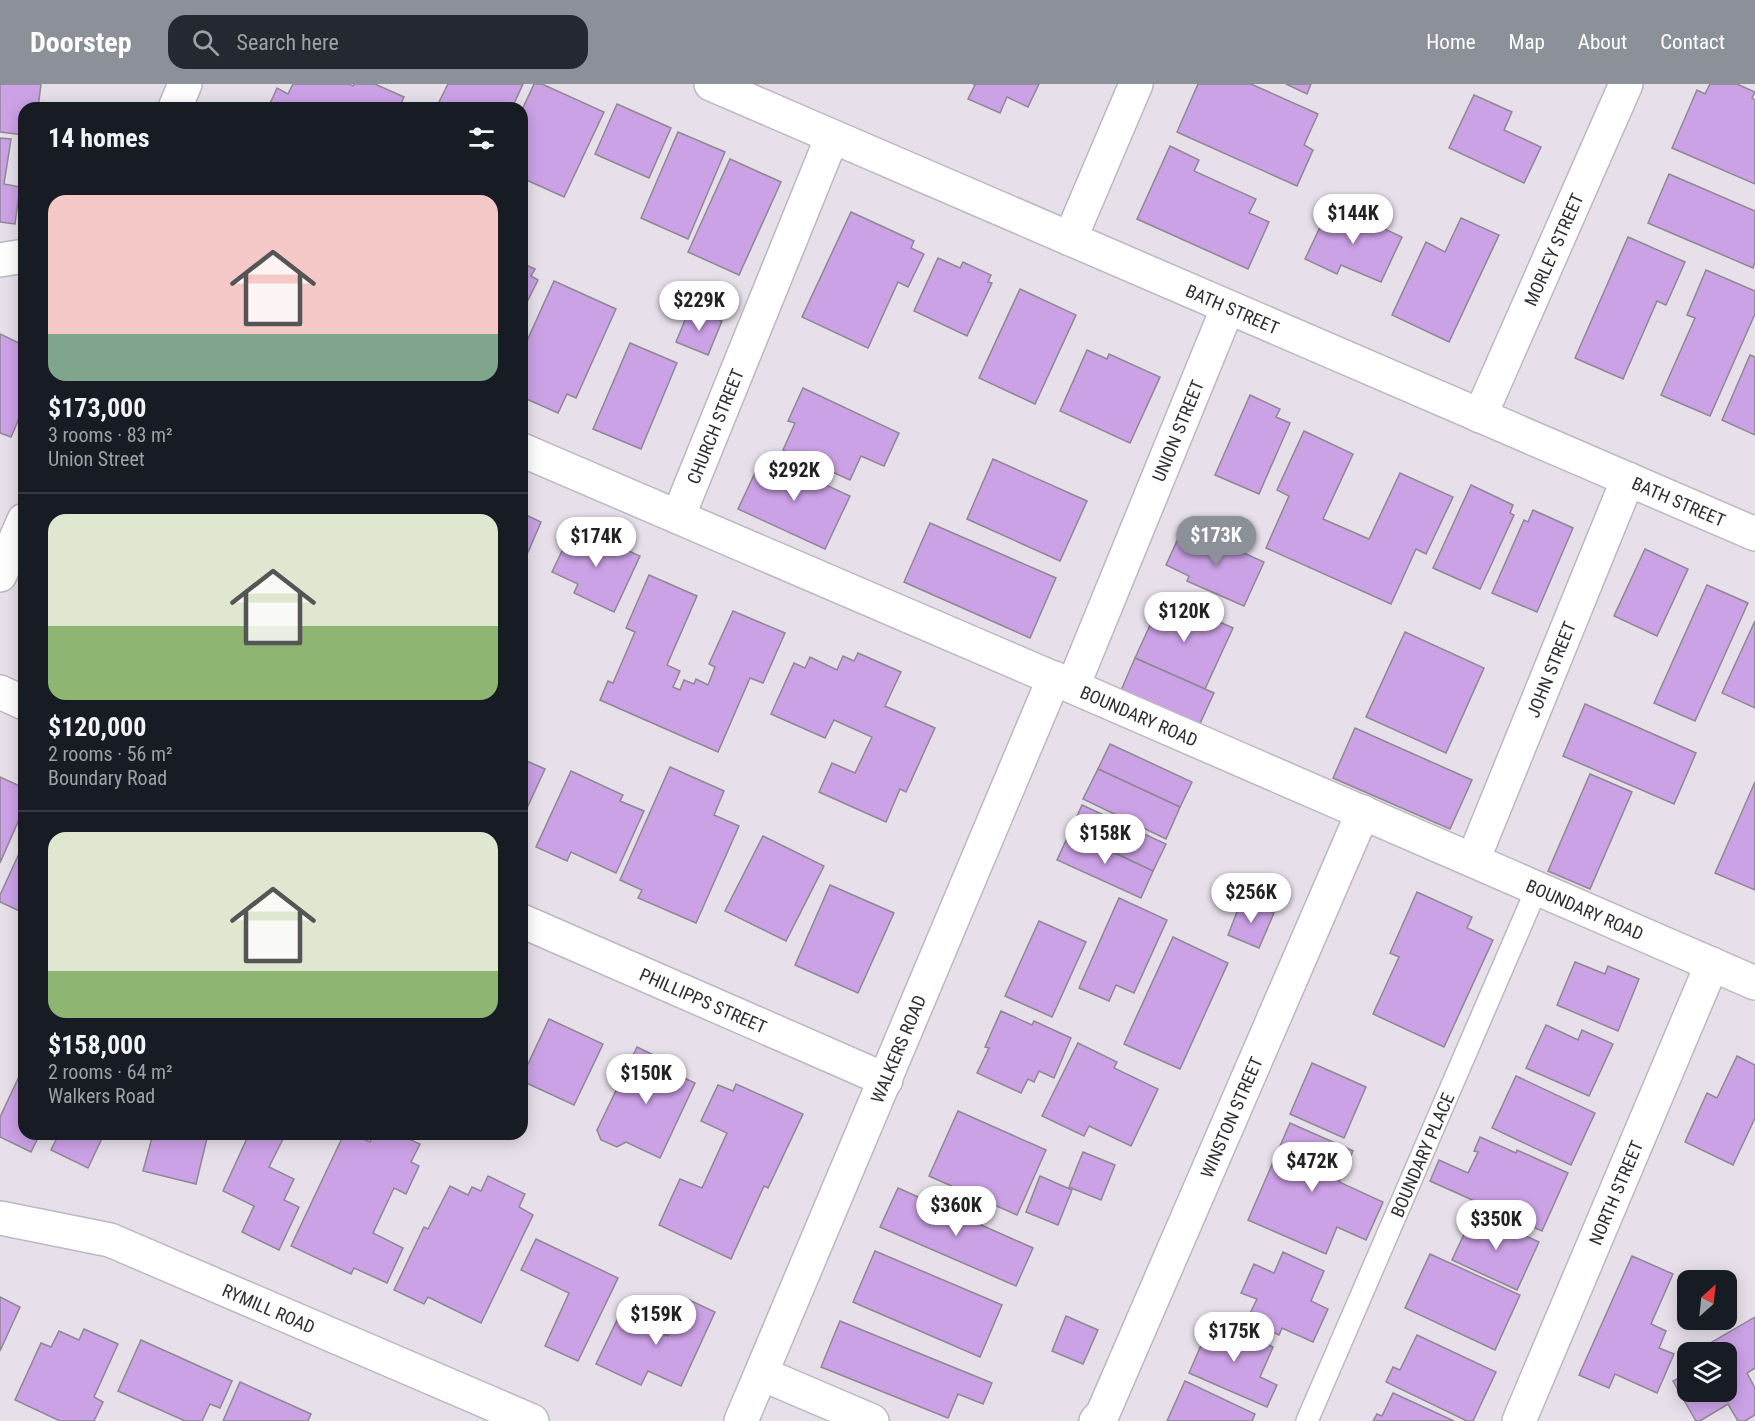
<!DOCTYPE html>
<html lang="en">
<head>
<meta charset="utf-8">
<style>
  :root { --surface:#171b24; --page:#242831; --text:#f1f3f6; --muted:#9ea1a6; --line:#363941; --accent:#8c9099 }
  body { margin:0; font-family:"Roboto Condensed",sans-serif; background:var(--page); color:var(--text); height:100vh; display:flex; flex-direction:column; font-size:22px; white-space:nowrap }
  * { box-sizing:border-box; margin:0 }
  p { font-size:20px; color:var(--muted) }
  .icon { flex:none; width:33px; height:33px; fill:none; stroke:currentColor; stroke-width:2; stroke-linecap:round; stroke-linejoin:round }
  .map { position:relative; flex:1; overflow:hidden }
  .panel { position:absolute; left:18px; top:18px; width:510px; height:1038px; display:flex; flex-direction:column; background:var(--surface); border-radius:18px; box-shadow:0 3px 15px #0003 }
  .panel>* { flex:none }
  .needle { width:39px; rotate:27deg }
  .tools { position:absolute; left:1677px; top:1186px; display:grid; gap:12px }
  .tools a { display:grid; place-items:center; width:60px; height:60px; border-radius:12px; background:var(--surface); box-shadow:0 3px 15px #0003; font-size:30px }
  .price { position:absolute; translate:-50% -51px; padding:0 14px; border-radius:21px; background:#fff; color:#222; font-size:20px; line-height:39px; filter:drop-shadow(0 2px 3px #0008) }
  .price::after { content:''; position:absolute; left:50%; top:36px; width:18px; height:14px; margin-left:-9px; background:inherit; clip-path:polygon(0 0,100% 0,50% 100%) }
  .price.selected { background:var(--accent); color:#fff }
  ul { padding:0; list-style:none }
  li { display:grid; align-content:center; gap:12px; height:318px; padding:0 30px }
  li+li { border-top:2px solid var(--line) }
  li span { display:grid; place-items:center; height:186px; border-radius:18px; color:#555 }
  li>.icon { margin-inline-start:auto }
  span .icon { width:108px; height:108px; fill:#fffc; stroke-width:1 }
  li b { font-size:26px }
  h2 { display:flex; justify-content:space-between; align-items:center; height:72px; padding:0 30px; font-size:26px }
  header { display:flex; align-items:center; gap:36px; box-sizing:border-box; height:84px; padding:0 30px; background:var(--accent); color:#fff }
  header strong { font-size:28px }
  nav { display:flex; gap:33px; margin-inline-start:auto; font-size:21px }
  .search { width:420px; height:54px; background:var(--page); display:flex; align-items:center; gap:15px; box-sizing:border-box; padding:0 21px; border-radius:18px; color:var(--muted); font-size:22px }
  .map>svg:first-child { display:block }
</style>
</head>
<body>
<header>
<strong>Doorstep</strong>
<div class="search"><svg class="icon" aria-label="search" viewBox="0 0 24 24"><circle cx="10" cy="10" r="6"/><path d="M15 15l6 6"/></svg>Search here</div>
<nav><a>Home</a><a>Map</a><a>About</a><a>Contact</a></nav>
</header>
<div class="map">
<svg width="1755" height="1337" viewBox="0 0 1755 1337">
  <rect width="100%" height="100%" fill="#e7e0eb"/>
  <g fill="#cca2e7" stroke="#8d8891" stroke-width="1.5">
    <polygon points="0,0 41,0 38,24 24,24 24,51 0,48"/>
    <polygon points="293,0 349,0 353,2 354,0 375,0 404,13 399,24 268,24 277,4 288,10"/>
    <polygon points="448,0 523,0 512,24 436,24"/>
    <polygon points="534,0 542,0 604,28 564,113 522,94 522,26"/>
    <polygon points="973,0 1039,0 1028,23 1007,13 1000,29 968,15 975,1"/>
    <polygon points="1198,0 1251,0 1318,30 1304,61 1313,66 1297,102 1177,48"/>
    <polygon points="1286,0 1311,0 1307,10"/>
    <polygon points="1710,0 1737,0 1755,8 1752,14 1755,16 1755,100 1672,64 1697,6 1705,10"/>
    <polygon points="1474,11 1512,28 1504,46 1541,63 1524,99 1449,64"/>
    <polygon points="617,20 671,44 649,94 595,70"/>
    <polygon points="678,48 725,68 688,155 641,134"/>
    <polygon points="0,54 11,55 4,100 20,103 15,140 0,138"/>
    <polygon points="1170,62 1199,76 1194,87 1256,115 1249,129 1269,138 1248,185 1137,135"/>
    <polygon points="730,75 781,98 739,191 688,168"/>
    <polygon points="1669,90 1755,127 1755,178 1753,184 1648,139"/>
    <polygon points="1331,120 1402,153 1381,198 1341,181 1337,190 1305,175"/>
    <polygon points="851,128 914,157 911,164 924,170 908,203 898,198 868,264 802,233"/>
    <polygon points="1461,134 1499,151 1449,258 1392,231 1426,158 1445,168"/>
    <polygon points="1628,153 1685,178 1666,221 1657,217 1623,295 1575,274"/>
    <polygon points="938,174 960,184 963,178 991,191 988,198 992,199 967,252 914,227"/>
    <polygon points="522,179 535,185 531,192 538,196 522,228"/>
    <polygon points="1706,186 1755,207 1755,230 1710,332 1661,311 1695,234 1687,231"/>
    <polygon points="554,197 616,225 576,314 567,310 558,329 522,313 522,301 527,289 522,287 522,268"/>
    <polygon points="1020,205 1076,231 1035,320 979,294"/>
    <polygon points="690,224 722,237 708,271 676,258"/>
    <polygon points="0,250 23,261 24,259 24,323 11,353 0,349"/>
    <polygon points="630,259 677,279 641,365 593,345"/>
    <polygon points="1087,266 1107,275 1109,270 1160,293 1130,359 1060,327"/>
    <polygon points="1750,271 1755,273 1755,351 1722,336"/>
    <polygon points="803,304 899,349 884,382 861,372 850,396 783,366 795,339 788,337"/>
    <polygon points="1250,311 1280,325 1276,333 1290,339 1259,410 1215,391"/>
    <polygon points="1304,347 1353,370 1323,435 1369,455 1400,389 1453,413 1426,470 1416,465 1391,520 1266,464 1289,412 1277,406"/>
    <polygon points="763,372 850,412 825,465 738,425"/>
    <polygon points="993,375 1087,417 1060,477 967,435"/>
    <polygon points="1471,401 1513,421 1510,429 1514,431 1480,505 1433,484"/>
    <polygon points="1533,426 1573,444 1537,528 1492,509 1524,436 1528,438"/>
    <polygon points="522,429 541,438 522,482"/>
    <polygon points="930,439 1056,494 1030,554 904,498"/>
    <polygon points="574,442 640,472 614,528 574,509 578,500 552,488"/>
    <polygon points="1182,446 1201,454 1202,450 1264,478 1244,522 1187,497 1189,492 1166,481"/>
    <polygon points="1645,465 1688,485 1657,552 1614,532"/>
    <polygon points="649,491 697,512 667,581 680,587 673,603 680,606 684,596 694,600 696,595 708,601 715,583 709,580 733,527 785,549 763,599 750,594 718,668 600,616 608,597 613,599 635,548 626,544"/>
    <polygon points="1707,501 1748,519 1695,637 1654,619"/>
    <polygon points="1163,513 1233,544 1205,605 1135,574"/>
    <polygon points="1755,537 1755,624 1722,609"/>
    <polygon points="1405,548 1484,584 1446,669 1366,633"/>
    <polygon points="858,569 901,588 885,622 935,644 906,708 900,705 886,738 819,708 832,679 855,689 872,653 834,636 825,654 771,630 794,579 805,584 810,573 837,586 843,572 854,577"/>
    <polygon points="1135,574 1214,609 1197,646 1119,611"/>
    <polygon points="1585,620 1696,669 1674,720 1563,672"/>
    <polygon points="1355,644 1472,696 1450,745 1333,694"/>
    <polygon points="1110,660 1192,698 1180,723 1098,685"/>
    <polygon points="522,675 545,685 522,735"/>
    <polygon points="670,683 724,707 714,731 739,742 696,839 638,814 642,806 620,796"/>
    <polygon points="1098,685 1180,723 1166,755 1083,715"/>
    <polygon points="571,687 623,711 620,717 644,727 616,789 571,768 567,777 536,763"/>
    <polygon points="1590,690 1632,708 1590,805 1548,787"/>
    <polygon points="0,693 24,704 24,724 0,779"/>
    <polygon points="1755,698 1755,806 1715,789"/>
    <polygon points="1082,721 1166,760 1153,787 1070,748"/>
    <polygon points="1070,748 1153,787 1141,814 1057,776"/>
    <polygon points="763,752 824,782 786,857 725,827"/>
    <polygon points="24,759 24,829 0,818 0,811"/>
    <polygon points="830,801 894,829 858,909 795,881"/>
    <polygon points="1417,808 1472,833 1467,844 1493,856 1444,963 1373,930 1399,873 1390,869"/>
    <polygon points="1119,814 1167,836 1134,909 1116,901 1109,917 1079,904"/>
    <polygon points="1242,815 1274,829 1259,864 1228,851"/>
    <polygon points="1039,837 1086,858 1052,933 1005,912"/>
    <polygon points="1173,853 1228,879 1180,985 1124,960"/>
    <polygon points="1575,878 1605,890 1608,882 1639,895 1618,947 1557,921"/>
    <polygon points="522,912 527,914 522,925"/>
    <polygon points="1001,927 1032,941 1034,937 1071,954 1054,994 1039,987 1034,998 1028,995 1021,1009 977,989 989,964 985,963"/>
    <polygon points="549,935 603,960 574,1021 522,997 522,993"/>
    <polygon points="1546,941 1578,956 1582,946 1613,960 1589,1012 1526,984"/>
    <polygon points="1078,959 1117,978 1114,984 1158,1005 1131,1062 1089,1042 1084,1052 1042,1032"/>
    <polygon points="637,963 676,982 674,989 695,999 660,1074 626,1058 617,1063 601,1056 597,1046"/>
    <polygon points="1737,972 1755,981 1755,1034 1733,1081 1685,1058 1707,1009 1717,1014"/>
    <polygon points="1312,979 1366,1003 1344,1054 1290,1030"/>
    <polygon points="24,982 24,1050 40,1050 31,1068 0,1053 0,1033"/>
    <polygon points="1516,992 1595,1029 1571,1081 1492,1044"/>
    <polygon points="736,1000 803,1030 768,1104 764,1102 731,1175 659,1141 680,1095 702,1104 727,1049 701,1037 718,1001 733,1007"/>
    <polygon points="958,1027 1046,1066 1017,1131 929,1092"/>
    <polygon points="1290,1039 1353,1067 1339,1098 1383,1118 1366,1156 1337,1143 1326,1170 1248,1136"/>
    <polygon points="59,1050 104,1050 88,1084 51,1066"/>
    <polygon points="153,1050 208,1050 196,1100 143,1087"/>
    <polygon points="249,1050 277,1050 284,1053 269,1083 294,1095 284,1116 299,1123 279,1166 242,1148 254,1122 223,1107"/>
    <polygon points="344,1050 353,1050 370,1058 374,1050 398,1050 420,1060 411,1078 419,1082 406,1110 394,1104 373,1149 403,1164 387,1199 354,1184 351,1190 291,1162"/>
    <polygon points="1480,1053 1516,1069 1517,1066 1568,1089 1542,1147 1430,1097 1439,1076 1468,1089 1478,1068 1474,1067"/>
    <polygon points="1083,1068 1115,1081 1101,1116 1069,1103"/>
    <polygon points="488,1092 525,1110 519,1123 533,1131 481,1239 428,1213 424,1220 394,1206 424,1143 428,1145 450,1102 468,1111 472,1103 481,1107"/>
    <polygon points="1040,1092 1072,1106 1058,1141 1026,1128"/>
    <polygon points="898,1104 1033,1164 1016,1202 880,1143"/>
    <polygon points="1474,1129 1539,1158 1517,1206 1452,1176"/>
    <polygon points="536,1155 618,1194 578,1277 545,1262 569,1209 521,1186"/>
    <polygon points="875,1167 1002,1221 980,1273 853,1218"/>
    <polygon points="1283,1168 1324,1187 1311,1217 1328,1225 1313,1258 1282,1244 1279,1251 1247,1236 1257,1215 1241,1209 1254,1180 1274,1189"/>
    <polygon points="1430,1170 1520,1211 1495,1266 1405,1224"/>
    <polygon points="1632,1172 1673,1190 1651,1240 1666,1247 1659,1264 1674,1270 1657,1309 1615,1290 1609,1304 1579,1291"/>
    <polygon points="0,1213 20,1223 0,1267"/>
    <polygon points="685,1214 715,1228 681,1302 648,1287 641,1301 596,1280 620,1230 668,1252"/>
    <polygon points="1066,1232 1098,1246 1083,1280 1052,1267"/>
    <polygon points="1755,1233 1755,1284 1747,1289 1755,1304 1755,1331 1745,1337 1738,1337 1728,1320 1700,1337 1696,1337 1673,1297 1688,1289 1688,1308 1726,1308 1726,1269 1693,1269"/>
    <polygon points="1212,1236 1273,1263 1260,1293 1277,1301 1267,1323 1189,1289"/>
    <polygon points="840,1237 992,1299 983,1320 958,1310 948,1334 821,1283"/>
    <polygon points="84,1245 118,1260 94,1313 103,1318 94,1337 60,1337 15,1316 41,1259 51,1263 59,1247 79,1256"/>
    <polygon points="1417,1251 1496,1288 1473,1337 1467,1337 1386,1298 1393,1283 1400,1286"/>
    <polygon points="141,1256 232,1297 220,1324 210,1320 202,1337 185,1337 118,1307"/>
    <polygon points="1185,1297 1255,1330 1252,1337 1167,1337"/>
    <polygon points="240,1298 311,1330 308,1337 223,1337"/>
    <polygon points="1393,1309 1454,1337 1373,1337 1377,1330 1382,1332"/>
  </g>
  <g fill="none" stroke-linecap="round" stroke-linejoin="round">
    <defs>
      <g id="service">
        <path id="s1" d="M 1307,1337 L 1537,804"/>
      </g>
      <g id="minor">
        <path id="s2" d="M 711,0 L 1755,450"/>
        <polyline points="1070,155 1136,0"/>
        <path id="s3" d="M 1480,332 L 1626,0"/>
        <path id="s4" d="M 522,366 L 1025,582 L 1755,899"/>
        <path id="s5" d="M 678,433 L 832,53"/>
        <polyline points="0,491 24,436"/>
        <path id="s6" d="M 1073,602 L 1228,223"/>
        <polyline points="0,608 24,619"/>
        <path id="s7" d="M 1473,776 L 1628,395"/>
        <path id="s8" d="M 522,837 L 886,996"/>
        <path id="s9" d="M 0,1134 L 110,1156 L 532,1337"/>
        <polyline points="762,1290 872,1337"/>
        <path id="s10" d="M 741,1337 L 1054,594"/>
        <path id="s11" d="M 1096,1337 L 1103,1329 L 1363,728"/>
        <path id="s12" d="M 1519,1337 L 1712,880"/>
      </g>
      <g id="tertiary">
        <polyline points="175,24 185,0"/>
        <polyline points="0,176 24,172"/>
      </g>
    </defs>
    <use href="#service" stroke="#bcb7c1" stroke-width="24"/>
    <use href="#minor" stroke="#bcb7c1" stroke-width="36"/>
    <use href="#tertiary" stroke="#bcb7c1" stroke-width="36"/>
    <use href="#service" stroke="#fff" stroke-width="21"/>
    <use href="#minor" stroke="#fff" stroke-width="33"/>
    <use href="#tertiary" stroke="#fff" stroke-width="33"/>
  </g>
  <g text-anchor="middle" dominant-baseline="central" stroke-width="5" stroke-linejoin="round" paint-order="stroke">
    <g font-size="18" fill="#2f2d31" stroke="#fff">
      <text stroke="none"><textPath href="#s3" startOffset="182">MORLEY STREET</textPath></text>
      <text stroke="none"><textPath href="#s2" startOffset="568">BATH STREET</textPath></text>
      <text stroke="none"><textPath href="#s5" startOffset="98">CHURCH STREET</textPath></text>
      <text stroke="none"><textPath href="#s6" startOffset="276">UNION STREET</textPath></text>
      <text stroke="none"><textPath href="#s2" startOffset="1054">BATH STREET</textPath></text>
      <text stroke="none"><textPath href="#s7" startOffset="206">JOHN STREET</textPath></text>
      <text stroke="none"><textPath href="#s4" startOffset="672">BOUNDARY ROAD</textPath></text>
      <text stroke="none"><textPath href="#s4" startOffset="1158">BOUNDARY ROAD</textPath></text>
      <text stroke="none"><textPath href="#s8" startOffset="198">PHILLIPPS STREET</textPath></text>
      <text stroke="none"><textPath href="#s10" startOffset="404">WALKERS ROAD</textPath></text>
      <text stroke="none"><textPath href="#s11" startOffset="333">WINSTON STREET</textPath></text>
      <text stroke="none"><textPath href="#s1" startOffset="290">BOUNDARY PLACE</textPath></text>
      <text stroke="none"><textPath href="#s12" startOffset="248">NORTH STREET</textPath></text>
      <text stroke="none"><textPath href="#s9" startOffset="285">RYMILL ROAD</textPath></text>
    </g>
  </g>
</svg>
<div class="tools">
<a><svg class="needle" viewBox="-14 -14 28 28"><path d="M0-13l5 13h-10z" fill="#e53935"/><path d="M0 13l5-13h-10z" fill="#9ea1a6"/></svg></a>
<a><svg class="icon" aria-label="layers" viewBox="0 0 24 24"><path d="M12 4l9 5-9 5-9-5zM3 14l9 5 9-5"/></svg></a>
</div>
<b class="price" style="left:1353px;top:161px">$144K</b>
<b class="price" style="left:699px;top:248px">$229K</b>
<b class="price" style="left:794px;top:418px">$292K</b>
<b class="price selected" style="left:1216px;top:483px">$173K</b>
<b class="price" style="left:596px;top:484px">$174K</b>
<b class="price" style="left:1184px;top:559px">$120K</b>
<b class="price" style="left:1105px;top:781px">$158K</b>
<b class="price" style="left:1251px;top:840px">$256K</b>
<b class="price" style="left:646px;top:1021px">$150K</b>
<b class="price" style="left:1312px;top:1109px">$472K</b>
<b class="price" style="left:956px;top:1153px">$360K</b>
<b class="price" style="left:1496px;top:1167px">$350K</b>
<b class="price" style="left:656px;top:1262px">$159K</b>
<b class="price" style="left:1234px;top:1279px">$175K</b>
<section class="panel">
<h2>14 homes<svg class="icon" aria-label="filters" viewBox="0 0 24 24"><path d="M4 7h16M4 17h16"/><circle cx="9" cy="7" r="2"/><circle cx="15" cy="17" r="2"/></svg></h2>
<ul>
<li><span style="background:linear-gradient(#f6c9c9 75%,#7fa58c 0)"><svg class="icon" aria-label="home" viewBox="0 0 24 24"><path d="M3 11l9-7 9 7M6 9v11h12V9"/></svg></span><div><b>$173,000</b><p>3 rooms · 83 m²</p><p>Union Street</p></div></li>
<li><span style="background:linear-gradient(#dfe7d0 60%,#8fb573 0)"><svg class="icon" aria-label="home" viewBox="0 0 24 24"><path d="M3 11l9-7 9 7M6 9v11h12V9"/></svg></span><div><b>$120,000</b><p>2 rooms · 56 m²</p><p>Boundary Road</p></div></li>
<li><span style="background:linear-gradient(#dfe7d0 75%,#8fb573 0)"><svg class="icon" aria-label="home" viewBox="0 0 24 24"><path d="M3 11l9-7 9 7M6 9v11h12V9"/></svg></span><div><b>$158,000</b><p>2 rooms · 64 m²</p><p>Walkers Road</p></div></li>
</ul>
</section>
</div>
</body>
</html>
